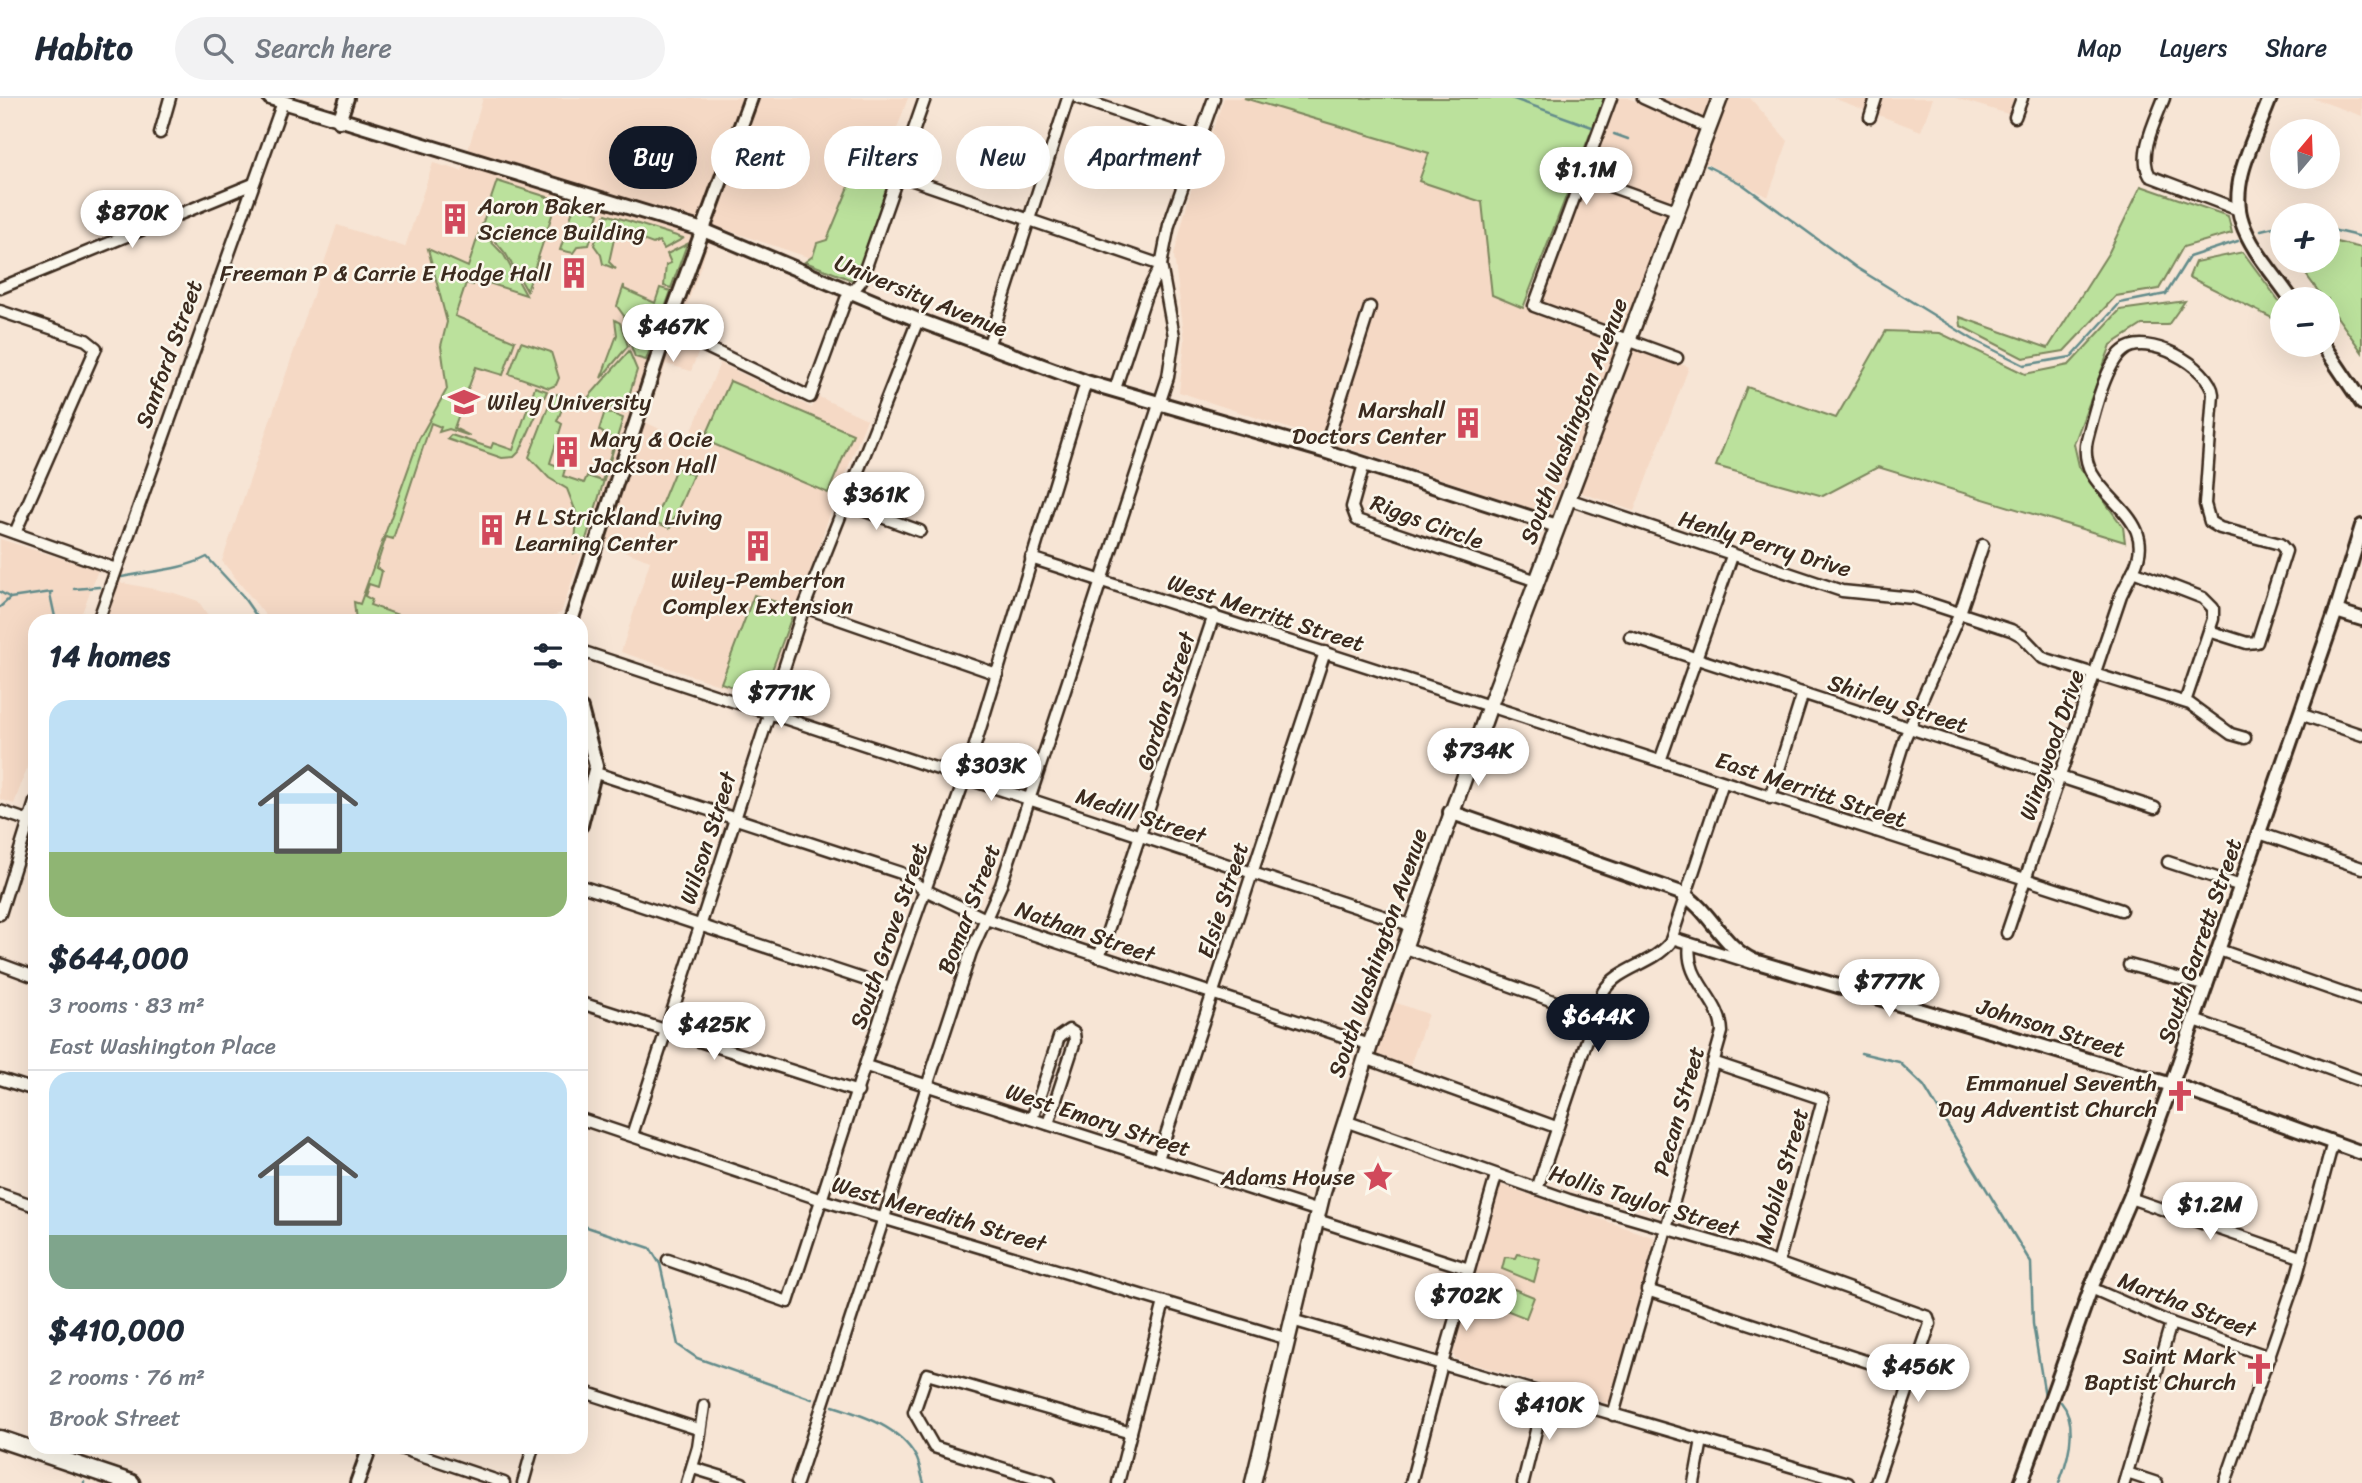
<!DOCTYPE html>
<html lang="en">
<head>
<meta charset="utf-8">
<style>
  :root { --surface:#fff; --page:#f2f2f3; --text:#1f2937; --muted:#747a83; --line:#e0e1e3; --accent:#111827 }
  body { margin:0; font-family:Sriracha,sans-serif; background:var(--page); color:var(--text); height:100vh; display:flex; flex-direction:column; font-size:26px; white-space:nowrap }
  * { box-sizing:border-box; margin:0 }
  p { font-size:23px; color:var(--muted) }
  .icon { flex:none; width:38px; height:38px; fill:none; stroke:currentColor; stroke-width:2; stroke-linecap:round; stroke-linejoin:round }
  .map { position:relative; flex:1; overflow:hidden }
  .panel { position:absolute; left:28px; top:516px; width:560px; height:840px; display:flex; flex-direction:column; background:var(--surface); border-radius:21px; box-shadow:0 7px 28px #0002 }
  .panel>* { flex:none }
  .top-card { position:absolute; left:609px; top:28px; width:665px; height:63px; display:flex; gap:14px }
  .needle { width:46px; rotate:19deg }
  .controls { position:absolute; left:2270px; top:21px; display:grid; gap:14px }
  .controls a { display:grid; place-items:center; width:70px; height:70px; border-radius:50%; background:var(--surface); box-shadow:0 7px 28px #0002; font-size:35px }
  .price { position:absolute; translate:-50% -60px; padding:0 16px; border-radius:24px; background:#fff; color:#222; font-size:23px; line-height:46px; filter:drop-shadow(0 2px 4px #0008) }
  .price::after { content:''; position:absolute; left:50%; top:42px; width:21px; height:16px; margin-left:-10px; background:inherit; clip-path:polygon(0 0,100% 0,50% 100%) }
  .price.active { background:var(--accent); color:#fff }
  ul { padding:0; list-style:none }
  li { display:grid; align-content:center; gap:14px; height:371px; padding:0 21px }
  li+li { border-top:2px solid var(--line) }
  li span { display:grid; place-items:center; height:217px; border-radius:21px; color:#555 }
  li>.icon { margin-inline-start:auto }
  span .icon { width:126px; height:126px; fill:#fffc; stroke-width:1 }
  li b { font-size:30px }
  h2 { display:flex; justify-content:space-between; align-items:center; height:84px; padding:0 21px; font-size:30px }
  .tag { padding:0 24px; border-radius:32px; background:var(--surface); box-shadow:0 7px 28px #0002; font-size:24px; line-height:63px }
  .tag.active { background:var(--accent); color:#fff }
  header { display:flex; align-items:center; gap:42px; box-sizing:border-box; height:98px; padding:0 35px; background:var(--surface); border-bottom:2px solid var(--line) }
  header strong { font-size:33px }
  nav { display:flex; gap:38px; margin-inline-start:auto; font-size:24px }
  .search { width:490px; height:63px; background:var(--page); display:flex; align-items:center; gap:18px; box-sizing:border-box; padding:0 24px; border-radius:38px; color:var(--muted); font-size:26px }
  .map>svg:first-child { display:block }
</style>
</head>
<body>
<header>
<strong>Habito</strong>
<div class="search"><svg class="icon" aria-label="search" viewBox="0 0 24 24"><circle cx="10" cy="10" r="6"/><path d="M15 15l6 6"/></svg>Search here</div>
<nav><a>Map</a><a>Layers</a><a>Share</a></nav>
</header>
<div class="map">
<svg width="2362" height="1385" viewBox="0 0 2362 1385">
  <rect width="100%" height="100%" fill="#f7e5d5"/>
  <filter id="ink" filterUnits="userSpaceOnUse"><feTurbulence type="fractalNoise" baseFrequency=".0143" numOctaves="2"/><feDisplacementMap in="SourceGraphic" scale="14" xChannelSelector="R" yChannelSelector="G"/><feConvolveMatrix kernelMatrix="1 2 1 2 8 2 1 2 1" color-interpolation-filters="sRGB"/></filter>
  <g filter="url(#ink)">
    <g fill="#f5d9c5">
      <polygon points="483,0 908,0 846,172 715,128 676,238 700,250 691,273 666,266 645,324 687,344 720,265 812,310 817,298 867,321 831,413 767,603 621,554 650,463 587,439 561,515 553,518 551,523 270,523 222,463 337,127 405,149 433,65 462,73"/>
      <polygon points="1224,0 1244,0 1429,55 1420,83 1482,104 1493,197 1689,269 1634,413 1562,388 1551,417 1179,294 1185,243 1174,157 1190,95"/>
      <polygon points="1618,0 1628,0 1701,32 1625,238 1541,203"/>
      <polygon points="1661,0 1714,0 1706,21"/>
      <polygon points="1726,0 1750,0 1788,43 1768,99 1702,63"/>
      <polygon points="1833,0 1933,0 1921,33"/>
      <polygon points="1955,0 2014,0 2008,16"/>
      <polygon points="2312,0 2362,0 2362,18"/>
      <polygon points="0,441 98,472 79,523 35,523 35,648 14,706 0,701"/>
      <polygon points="118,484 174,495 198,503 212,523 105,523"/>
      <polygon points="1391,903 1428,916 1410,968 1373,956"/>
      <polygon points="1499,1086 1655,1140 1611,1303 1605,1305 1456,1261 1453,1257"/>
    </g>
    <g fill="#bbe19c" stroke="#7b865d" stroke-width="2">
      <polygon points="1244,0 1604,0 1523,210 1492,197 1482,104 1419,83 1429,55"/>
      <polygon points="853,79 886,89 888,94 856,179 852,182 805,164 813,158 817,145 827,142"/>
      <polygon points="497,83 557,102 527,193 506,156 482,127"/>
      <polygon points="2141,88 2228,118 2232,135 2183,149 2159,191 2116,198 2064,253 2023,260 1961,228 1960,219 2048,250 2109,154"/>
      <polygon points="580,108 599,115 589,147 578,148 573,155 560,152 573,112"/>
      <polygon points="606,116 683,140 684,140 664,151 659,143 653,146 616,132 609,164 616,171 603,166 601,157 594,147"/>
      <polygon points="480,132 504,157 526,197 476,181 473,187 466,185 455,218 515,243 503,277 476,269 454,330 470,338 449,331 439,334 441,329 431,325 393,441 386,439 376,470 382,473 378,489 369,486 365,498 372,502 370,507 415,523 356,523 354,504 360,506 419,341 447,291 441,248 447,224 428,151 468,169"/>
      <polygon points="2328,142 2362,150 2362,254 2328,206 2328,201 2324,201 2296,163 2328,163"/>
      <polygon points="687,146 671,190 664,188 666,167 671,165 667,156"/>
      <polygon points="2243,154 2282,207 2282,225 2189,179 2195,164"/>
      <polygon points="624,187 624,191 655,205 660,190 671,193 662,218 655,216 630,245 624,218 617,208"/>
      <polygon points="2185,203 2168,227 2142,227 2111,247 2074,346 2079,368 2123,429 2125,444 1878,369 1823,398 1716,368 1747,289 1836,320 1886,233 1940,235 2025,276 2069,267 2120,212"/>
      <polygon points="656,220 661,221 646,262 635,259 631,248"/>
      <polygon points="615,222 620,225 628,248 601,280 617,237"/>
      <polygon points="521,244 551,254 559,280 556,287 549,290 509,276"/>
      <polygon points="629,253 637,272 624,314 586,302"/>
      <polygon points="730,283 853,336 828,395 704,342"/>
      <polygon points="535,289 547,293 520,353 514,359 502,360 447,341 451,337 491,350 493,345 513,352"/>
      <polygon points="557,296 567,299 557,323 562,326 550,365 565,371 563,378 584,385 587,378 602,383 615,343 599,332 605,313 623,320 583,451 574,455 577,421 579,426 581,427 567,391 549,380 529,359 552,299"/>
      <polygon points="676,370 693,377 670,430 654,424"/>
      <polygon points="754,497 795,510 762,599 721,585"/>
      <polygon points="1518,1156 1540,1161 1534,1184 1502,1171 1505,1159 1516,1160"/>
      <polygon points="1514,1191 1534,1199 1526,1220 1506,1212"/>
    </g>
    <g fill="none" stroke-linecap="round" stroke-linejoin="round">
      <g stroke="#638c8b" stroke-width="2.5">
        <polyline points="1511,0 1592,29"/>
        <polyline points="1614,36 1628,41"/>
        <polyline points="1707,68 1742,86 1857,170 1974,242 2024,267 2071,259 2120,205 2166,196 2189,159 2238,143"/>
        <polyline points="2328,131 2362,139"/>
        <polyline points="2261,132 2282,127"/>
        <path d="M 122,479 C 150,473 182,472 207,459 L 241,496 L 260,523"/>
        <polyline points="74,491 99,489"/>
        <polyline points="0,494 9,499"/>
        <polyline points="50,496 55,519"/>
        <polyline points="0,509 10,500 52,494"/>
        <polyline points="1861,955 1899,964 1924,988 2031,1165 2033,1226 2045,1298"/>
        <polyline points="581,1127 650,1150 660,1166 678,1247 697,1260 812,1301"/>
        <path d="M 833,1308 C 862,1317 900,1329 916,1359 C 920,1366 921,1377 924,1385"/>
        <polyline points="94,1356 98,1349"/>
        <polyline points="84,1385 84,1384"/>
        <path d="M 2059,1385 C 2068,1362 2079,1325 2061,1304"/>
      </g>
      <defs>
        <g id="minor">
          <polyline points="1078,0 1199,42"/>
          <polyline points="1611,0 1534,208 1677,260"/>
          <polyline points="1643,0 1709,30"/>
          <path d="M 2164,0 C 2156,21 2137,57 2150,78 L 2239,112"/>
          <polyline points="1870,19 1876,0"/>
          <polyline points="2015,19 2022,0"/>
          <polyline points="160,35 170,0"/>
          <polyline points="898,77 1161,167"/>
          <polyline points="1582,78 1679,113"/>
          <polyline points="0,190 253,86"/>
          <polyline points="0,213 86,242 96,250 15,435"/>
          <polyline points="667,230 810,299 846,201 861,183 925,0"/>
          <polyline points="988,249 1068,0"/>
          <polyline points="1115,291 1146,197 1161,167 1169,127 1214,0"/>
          <polyline points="1324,353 1370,209"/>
          <polyline points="1364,366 1352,409 1357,422 1537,483"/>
          <polyline points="1568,401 1842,493 1913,500 2011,532 2022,538 2043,560 2190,606 2231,636 2245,640"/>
          <polyline points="843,405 920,433"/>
          <polyline points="0,430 116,471"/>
          <polyline points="1031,460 2121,812"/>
          <polyline points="804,509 997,576"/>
          <polyline points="98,523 283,4"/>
          <polyline points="1630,539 2155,710"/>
          <polyline points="581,553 1410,827"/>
          <path d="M 2185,604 L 2213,521 L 2213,510 L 2203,500 L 2133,473 C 2165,413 2074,398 2087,342 C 2093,319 2105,267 2123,253 C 2146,233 2210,268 2213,296 L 2205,406 L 2210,424 L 2220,430 L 2280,446 L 2286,453 L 2257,544 L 2247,545 L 2209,533"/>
          <polyline points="2300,616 2362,637"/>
          <polyline points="1660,663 1732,458"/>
          <polyline points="596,675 901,775 923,791 986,821 1370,947"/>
          <polyline points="1770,700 1803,595"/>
          <polyline points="0,713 35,725"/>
          <polyline points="1876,733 1905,640 1960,515 1983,447"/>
          <polyline points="2259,735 2362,770"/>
          <polyline points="2168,764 2241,788"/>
          <polyline points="581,788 890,890"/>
          <polyline points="0,816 35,704"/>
          <polyline points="2007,835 2121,497 2133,473"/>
          <polyline points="1672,840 1752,865"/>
          <polyline points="1403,849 1595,918"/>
          <polyline points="2219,852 2362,902"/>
          <polyline points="1099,859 1214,517"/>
          <polyline points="0,866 35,879"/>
          <polyline points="2129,867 2207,888"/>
          <polyline points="581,905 858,994"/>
          <polyline points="2195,922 2362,983"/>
          <polyline points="1365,960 1556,1029"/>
          <polyline points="1713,964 1823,1001 1778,1165"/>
          <polyline points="866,968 1319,1113"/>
          <polyline points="0,981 35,992"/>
          <polyline points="581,1021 822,1102 1288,1241"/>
          <polyline points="1032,1021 1059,939 1069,932 1074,935 1075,943 1048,1026"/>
          <polyline points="1345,1023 1569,1102 1741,1152 1928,1219 1930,1226 1876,1385"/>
          <polyline points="632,1037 804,509 918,222"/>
          <polyline points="1158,1061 1325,554"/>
          <path d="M 1537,1091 L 1603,894 C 1618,869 1652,867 1670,845 L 1723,684"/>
          <polyline points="0,1096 35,1108"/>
          <polyline points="2130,1100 2300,1159"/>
          <polyline points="1317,1122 1469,1171"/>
          <polyline points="668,1162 788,1204 890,890 965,680 1086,284"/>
          <polyline points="2091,1190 2171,1225 2270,1259"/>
          <polyline points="1647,1192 1911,1278"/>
          <polyline points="1292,1222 1848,1385"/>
          <polyline points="581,1293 698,1331"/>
          <path d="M 1613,1317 L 1722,934 C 1721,900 1684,883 1690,846"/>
          <polyline points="397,1349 504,1385"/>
          <polyline points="693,1370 742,1385"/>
          <polyline points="2127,1375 2157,1385"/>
          <polyline points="523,1385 533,1349"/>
          <polyline points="687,1385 698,1349 704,1308"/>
          <polyline points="797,1385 971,854 1001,787 1168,279 1174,238 1161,167"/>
          <polyline points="1050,1385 934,1349 914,1314 927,1276 1131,1335"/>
          <polyline points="1118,1385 1164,1204"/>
          <polyline points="1411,1385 1442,1266 1496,1078"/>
          <polyline points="1523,1385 1545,1296"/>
          <polyline points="1694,1385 1702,1342"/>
          <polyline points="2124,1385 2171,1225"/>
          <polyline points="2225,1385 2297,1177 2333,1044"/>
        </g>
        <g id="tertiary">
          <polyline points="270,0 703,132 918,222 1086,284 1324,353 1557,428"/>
          <path d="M 2270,0 C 2257,37 2228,84 2242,124 C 2251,152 2275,177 2291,201"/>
          <polyline points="339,23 347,0"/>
          <polyline points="2323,247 2362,305"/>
          <polyline points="2336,513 2362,521"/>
          <polyline points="571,523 667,230 751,0"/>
          <polyline points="581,611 596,668 581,727"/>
          <path d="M 1450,714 L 1681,795 C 1710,811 1722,849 1754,863 L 2182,990 L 2362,1055"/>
          <polyline points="357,1385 370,1349"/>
          <polyline points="2021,1385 2091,1190 2130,1100 2171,988 2336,513 2362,428"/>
        </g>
        <polyline id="secondary" points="1253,1385 1323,1094 1370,947 1490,607 1720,0"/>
        <polyline id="primary" points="0,1341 131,1385"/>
      </defs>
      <use href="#minor" stroke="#3b2a1e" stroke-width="15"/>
      <use href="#tertiary" stroke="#3b2a1e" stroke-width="18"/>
      <use href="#secondary" stroke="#3b2a1e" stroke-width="19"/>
      <use href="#primary" stroke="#3b2a1e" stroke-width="21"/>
      <use href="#minor" stroke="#fbf7ec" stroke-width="10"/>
      <use href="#tertiary" stroke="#fbf7ec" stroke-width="12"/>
      <use href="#secondary" stroke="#fbf7ec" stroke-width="14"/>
      <use href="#primary" stroke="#fbf7ec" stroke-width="16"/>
    </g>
  </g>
  <defs>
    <symbol id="building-bare" viewBox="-9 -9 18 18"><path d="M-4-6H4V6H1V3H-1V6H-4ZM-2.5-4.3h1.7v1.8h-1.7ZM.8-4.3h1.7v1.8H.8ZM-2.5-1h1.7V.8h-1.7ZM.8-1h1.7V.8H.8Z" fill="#d1495b" stroke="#fbf7ec" stroke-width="2.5" paint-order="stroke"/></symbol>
    <symbol id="university-bare" viewBox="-9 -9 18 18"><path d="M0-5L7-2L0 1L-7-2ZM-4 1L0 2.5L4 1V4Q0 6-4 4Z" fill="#d1495b" stroke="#fbf7ec" stroke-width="2.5" paint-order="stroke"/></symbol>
    <symbol id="church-bare" viewBox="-9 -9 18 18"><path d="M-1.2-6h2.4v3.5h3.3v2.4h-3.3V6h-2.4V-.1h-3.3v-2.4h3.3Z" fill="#d1495b" stroke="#fbf7ec" stroke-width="2.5" paint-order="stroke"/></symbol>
    <symbol id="sight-bare" viewBox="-9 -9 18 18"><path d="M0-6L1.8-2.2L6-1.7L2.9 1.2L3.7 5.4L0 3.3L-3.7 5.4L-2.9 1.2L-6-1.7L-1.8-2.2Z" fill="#d1495b" stroke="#fbf7ec" stroke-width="2.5" paint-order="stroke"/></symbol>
  </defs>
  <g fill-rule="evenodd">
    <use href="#building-bare" x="433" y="99" width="44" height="44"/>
    <use href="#building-bare" x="552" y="153" width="44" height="44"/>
    <use href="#university-bare" x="442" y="282" width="44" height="44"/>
    <use href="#building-bare" x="1446" y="303" width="44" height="44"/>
    <use href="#building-bare" x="545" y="332" width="44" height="44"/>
    <use href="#building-bare" x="470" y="410" width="44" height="44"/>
    <use href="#building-bare" x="736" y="426" width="44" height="44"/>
    <use href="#church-bare" x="2158" y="976" width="44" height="44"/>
    <use href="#sight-bare" x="1356" y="1057" width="44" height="44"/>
    <use href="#church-bare" x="2237" y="1249" width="44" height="44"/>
  </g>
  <g text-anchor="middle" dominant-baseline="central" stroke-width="5" stroke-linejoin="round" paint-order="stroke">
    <g font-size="23" fill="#3b2a1e" stroke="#fbf7ec" text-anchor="end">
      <text x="478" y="108" text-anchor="start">Aaron Baker<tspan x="478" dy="26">Science Building</tspan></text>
      <text x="551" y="175">Freeman P &amp; Carrie E Hodge Hall</text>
      <text x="487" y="304" text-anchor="start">Wiley University</text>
      <text x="1445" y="312">Marshall<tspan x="1445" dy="26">Doctors Center</tspan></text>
      <text x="590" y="341" text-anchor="start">Mary &amp; Ocie<tspan x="590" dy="26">Jackson Hall</tspan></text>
      <text x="515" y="419" text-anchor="start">H L Strickland Living<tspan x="515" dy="26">Learning Center</tspan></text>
      <text x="758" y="482" text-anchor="middle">Wiley-Pemberton<tspan x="758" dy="26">Complex Extension</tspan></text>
      <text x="2157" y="985">Emmanuel Seventh<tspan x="2157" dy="26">Day Adventist Church</tspan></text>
      <text x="1355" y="1079">Adams House</text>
      <text x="2236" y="1258">Saint Mark<tspan x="2236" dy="26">Baptist Church</tspan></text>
    </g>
    <g font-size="23" fill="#3b2a1e" stroke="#fbf7ec">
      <text transform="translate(921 198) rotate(22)">University Avenue</text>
      <text transform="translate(169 256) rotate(-70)">Sanford Street</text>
      <text transform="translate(1574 323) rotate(-69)">South Washington Avenue</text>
      <text transform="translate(1427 424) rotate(20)">Riggs Circle</text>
      <text transform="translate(1765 446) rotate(17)">Henly Perry Drive</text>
      <text transform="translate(1266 515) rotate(18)">West Merritt Street</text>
      <text transform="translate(1166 603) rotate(-72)">Gordon Street</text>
      <text transform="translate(1898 606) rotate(18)">Shirley Street</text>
      <text transform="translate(2052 647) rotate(-71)">Wingwood Drive</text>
      <text transform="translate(1811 692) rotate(18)">East Merritt Street</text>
      <text transform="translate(1141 718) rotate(18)">Medill Street</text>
      <text transform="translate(708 740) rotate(-72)">Wilson Street</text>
      <text transform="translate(1223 802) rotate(-72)">Elsie Street</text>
      <text transform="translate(969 811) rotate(-69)">Bomar Street</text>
      <text transform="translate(1085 834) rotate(19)">Nathan Street</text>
      <text transform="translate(889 838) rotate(-71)">South Grove Street</text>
      <text transform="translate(2200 843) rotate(-71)">South Garrett Street</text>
      <text transform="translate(1378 855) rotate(-71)">South Washington Avenue</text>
      <text transform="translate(2051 930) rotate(17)">Johnson Street</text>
      <text transform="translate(1679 1013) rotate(-74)">Pecan Street</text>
      <text transform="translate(1098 1022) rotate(18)">West Emory Street</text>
      <text transform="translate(1782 1078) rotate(-74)">Mobile Street</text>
      <text transform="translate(1644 1103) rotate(17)">Hollis Taylor Street</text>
      <text transform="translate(939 1116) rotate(16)">West Meredith Street</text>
      <text transform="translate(2187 1207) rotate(21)">Martha Street</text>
    </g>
  </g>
</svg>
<div class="controls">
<a><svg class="needle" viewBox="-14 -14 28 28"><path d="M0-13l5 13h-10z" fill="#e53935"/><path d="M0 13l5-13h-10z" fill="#747a83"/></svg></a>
<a>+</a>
<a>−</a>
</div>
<b class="price" style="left:1586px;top:109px">$1.1M</b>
<b class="price" style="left:132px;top:152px">$870K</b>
<b class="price" style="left:673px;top:266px">$467K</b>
<b class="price" style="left:876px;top:434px">$361K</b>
<b class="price" style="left:781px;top:632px">$771K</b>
<b class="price" style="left:1478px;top:690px">$734K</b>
<b class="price" style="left:991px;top:705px">$303K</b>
<b class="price" style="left:1889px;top:921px">$777K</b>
<b class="price active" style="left:1598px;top:956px">$644K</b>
<b class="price" style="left:714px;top:964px">$425K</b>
<b class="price" style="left:2210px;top:1144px">$1.2M</b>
<b class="price" style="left:1466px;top:1235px">$702K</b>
<b class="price" style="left:1918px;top:1306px">$456K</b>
<b class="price" style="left:1549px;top:1344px">$410K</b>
<div class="top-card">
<a class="tag active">Buy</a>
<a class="tag">Rent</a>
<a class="tag">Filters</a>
<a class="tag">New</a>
<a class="tag">Apartment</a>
</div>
<section class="panel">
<h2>14 homes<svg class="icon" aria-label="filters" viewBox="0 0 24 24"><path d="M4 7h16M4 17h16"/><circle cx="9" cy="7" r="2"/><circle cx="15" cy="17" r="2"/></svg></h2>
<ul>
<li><span style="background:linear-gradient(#bfe0f5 70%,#8fb573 0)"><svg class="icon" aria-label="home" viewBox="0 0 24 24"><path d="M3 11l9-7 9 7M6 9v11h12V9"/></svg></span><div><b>$644,000</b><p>3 rooms · 83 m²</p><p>East Washington Place</p></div></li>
<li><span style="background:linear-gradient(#bfe0f5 75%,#7fa58c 0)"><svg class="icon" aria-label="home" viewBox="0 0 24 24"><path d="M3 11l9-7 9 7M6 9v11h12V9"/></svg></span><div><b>$410,000</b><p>2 rooms · 76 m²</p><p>Brook Street</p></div></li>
</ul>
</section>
</div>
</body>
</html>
